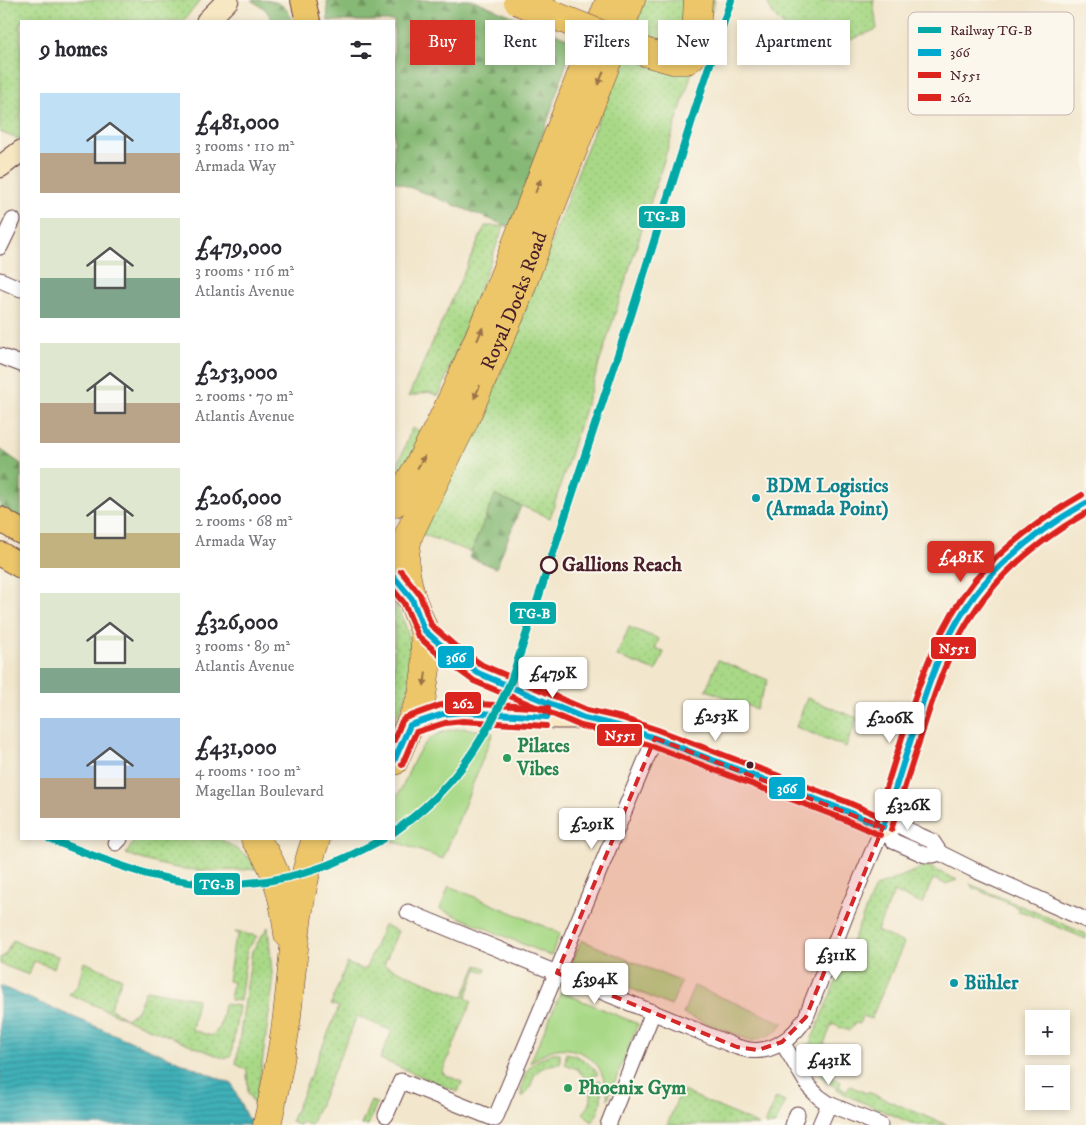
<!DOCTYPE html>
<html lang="en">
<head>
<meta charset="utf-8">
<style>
  :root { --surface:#fff; --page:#f2f2f3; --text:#2b2b33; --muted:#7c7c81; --accent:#d93025 }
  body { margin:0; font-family:"IM FELL DW Pica",serif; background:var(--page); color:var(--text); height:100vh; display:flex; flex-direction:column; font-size:19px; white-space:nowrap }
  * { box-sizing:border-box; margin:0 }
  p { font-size:16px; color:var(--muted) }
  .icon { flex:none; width:28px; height:28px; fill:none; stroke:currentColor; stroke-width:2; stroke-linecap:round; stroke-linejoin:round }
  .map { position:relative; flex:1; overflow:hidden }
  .side { position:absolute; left:20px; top:20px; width:375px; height:820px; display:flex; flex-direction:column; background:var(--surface); border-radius:0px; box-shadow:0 2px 8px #0003 }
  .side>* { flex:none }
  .guide { position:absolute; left:410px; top:20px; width:475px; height:45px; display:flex; gap:10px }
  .tools { position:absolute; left:1025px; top:1010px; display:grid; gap:10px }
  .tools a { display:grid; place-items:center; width:45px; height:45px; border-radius:0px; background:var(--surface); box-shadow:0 2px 8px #0003; font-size:25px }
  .price { position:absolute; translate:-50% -42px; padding:0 11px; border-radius:5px; background:#fff; color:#222; font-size:16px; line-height:32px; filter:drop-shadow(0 1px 2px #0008) }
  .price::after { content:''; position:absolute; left:50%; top:30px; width:15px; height:11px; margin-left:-8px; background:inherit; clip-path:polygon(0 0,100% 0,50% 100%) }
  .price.on { background:var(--accent); color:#fff }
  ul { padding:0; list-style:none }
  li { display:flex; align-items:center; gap:15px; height:125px; padding:0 20px }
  li span { display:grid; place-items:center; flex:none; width:140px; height:100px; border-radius:0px; color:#555 }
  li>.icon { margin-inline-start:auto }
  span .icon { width:60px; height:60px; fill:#fffc; stroke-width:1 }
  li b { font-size:21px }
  h2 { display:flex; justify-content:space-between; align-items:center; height:60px; padding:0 20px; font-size:21px }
  .tag { padding:0 18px; border-radius:0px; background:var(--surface); box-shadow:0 2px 8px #0003; font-size:18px; line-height:45px }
  .tag.on { background:var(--accent); color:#fff }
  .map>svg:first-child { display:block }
</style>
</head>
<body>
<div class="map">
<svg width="1086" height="1125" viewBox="0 0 1086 1125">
  <defs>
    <pattern id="grass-dots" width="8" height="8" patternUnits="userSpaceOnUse" patternTransform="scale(1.25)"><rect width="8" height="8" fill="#a9d987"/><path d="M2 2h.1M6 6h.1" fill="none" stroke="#93ba75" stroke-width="1.8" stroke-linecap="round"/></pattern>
    <pattern id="forest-firs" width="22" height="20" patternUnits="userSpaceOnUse" patternTransform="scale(1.25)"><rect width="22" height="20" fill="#86b974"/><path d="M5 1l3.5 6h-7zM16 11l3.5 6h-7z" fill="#70965f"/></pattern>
    <pattern id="water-rules" width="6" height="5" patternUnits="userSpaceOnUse" patternTransform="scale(1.25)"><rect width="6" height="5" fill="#3fb0b8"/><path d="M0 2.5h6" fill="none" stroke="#378f96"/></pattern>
  </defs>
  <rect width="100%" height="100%" fill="#fbf7ec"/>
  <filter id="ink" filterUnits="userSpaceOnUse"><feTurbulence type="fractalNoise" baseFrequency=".02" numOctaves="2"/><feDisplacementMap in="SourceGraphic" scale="10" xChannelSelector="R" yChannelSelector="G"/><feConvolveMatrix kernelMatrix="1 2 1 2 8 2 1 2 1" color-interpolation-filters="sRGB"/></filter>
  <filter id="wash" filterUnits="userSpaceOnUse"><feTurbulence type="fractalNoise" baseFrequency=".0096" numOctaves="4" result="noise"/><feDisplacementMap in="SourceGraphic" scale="20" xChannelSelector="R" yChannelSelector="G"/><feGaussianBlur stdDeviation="1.12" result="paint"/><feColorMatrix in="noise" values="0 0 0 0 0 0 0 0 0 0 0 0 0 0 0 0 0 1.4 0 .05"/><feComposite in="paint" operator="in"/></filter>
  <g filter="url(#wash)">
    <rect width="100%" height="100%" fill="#f2e6cc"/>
    <g fill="url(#grass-dots)" stroke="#7a7c59">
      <polygon points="0,0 201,0 183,21 21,21 21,138 18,139 0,132"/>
      <polygon points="644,0 715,0 550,518 495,495 471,552 419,533 499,377"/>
      <path d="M 767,0 L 875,0 L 873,1 L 877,29 C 862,35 842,45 826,45 C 806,44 784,29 773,14 C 770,10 769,5 767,0 Z"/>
      <polygon points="485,226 504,226 439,396 428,392 408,397"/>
      <polygon points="412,428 426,433 394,486 394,475"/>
      <path d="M 394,603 C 409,626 418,660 409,688 C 405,700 399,712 394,724 Z"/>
      <polygon points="629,627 659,639 655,649 664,652 656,671 617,656"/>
      <polygon points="718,660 768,680 756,709 706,690"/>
      <polygon points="807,698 857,718 846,747 796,727"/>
      <path d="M 136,839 L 221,839 L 250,858 L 256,869 C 228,871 199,872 171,867 C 156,864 141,859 126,854 Z"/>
      <path d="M 927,866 L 957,880 L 946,884 L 933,879 L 922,904 L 894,892 L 877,931 L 904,943 L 871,1019 L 862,1016 L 859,1024 L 855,1023 L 852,1028 L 849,1031 L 832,1024 L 824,1044 L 838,1051 C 835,1060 828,1069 832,1078 L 841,1082 L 839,1087 L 847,1091 L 850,1086 L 866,1093 L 868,1092 L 947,1125 L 916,1125 L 850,1097 L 837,1089 L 823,1078 L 807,1051 L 875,887 Z"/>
      <polygon points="970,884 1086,934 1086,939 1023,912 1018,911 1019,908 973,888"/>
      <polygon points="384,925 398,931 384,965 463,997 477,965 486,968 485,972 477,969 466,998 472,1001 442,1073 462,1082 458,1092 380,1059 392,1031 357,1016 311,1125 301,1122 299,1125 298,1125 291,1122 339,1007 331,1004 347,963 365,970"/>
      <polygon points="268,927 273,985 259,1085 255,1107 248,1092 247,1070 236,1064 252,951"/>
      <polygon points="235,932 257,936 247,950 240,1001 230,1000 233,982 228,981 234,942 238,937 238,934"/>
      <polygon points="13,940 25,946 58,956 54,968 34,961 29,975 0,964 0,958 5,955"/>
      <polygon points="84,962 122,978 110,1008 126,1019 137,1011 146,990 197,999 192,1030 212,1036 220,1027 224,1004 239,1006 231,1056 227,1057 226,1059 223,1058 126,1019 69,994 78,985"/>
      <path d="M 552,1053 L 560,1053 L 560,1064 C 550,1064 540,1067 534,1076 C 532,1080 532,1084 530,1088 C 528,1092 524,1095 521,1097 C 522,1072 529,1063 552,1053 Z"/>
      <path d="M 566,1053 C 579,1055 590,1063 598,1074 L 587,1080 L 577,1069 L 565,1064 Z"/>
      <path d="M 600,1080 C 603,1095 602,1109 592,1122 L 583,1113 C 592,1105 593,1095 589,1084 Z"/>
      <polygon points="681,1090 759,1125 667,1125"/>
      <polygon points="776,1098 785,1102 775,1125 765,1125"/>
      <polygon points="371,1101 377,1103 368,1125 361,1125"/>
    </g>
    <g fill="url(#forest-firs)" stroke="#686c50">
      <path d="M 251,0 C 271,0 286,0 292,21 L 273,21 L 265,9 Z"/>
      <polygon points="327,0 473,0 574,41 512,228 394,181 394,21 328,21"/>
      <polygon points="0,449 21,464 21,522 0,510"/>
      <polygon points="495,495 521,506 496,568 469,557"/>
    </g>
    <g fill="#a9d987" stroke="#7a7c59">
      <path d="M 465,728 L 493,733 L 443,859 L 387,839 L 394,839 C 394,829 392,813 394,804 C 395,798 402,789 404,783 C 419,749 424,731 465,728 Z"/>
      <polygon points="449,886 560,933 551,956 440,909"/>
      <polygon points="581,940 681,982 671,1006 572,963"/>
      <polygon points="694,986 783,1023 777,1031 767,1036 752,1041 683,1014"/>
      <path d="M 561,992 L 638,1024 L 608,1099 C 607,1090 605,1081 601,1072 C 593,1053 566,1043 547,1052 C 541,1055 536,1059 530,1063 Z"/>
    </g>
    <polygon fill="url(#water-rules)" stroke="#446872" points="0,986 232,1084 247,1118 263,1125 0,1125"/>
  </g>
  <g filter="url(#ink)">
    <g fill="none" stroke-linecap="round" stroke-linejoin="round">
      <defs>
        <g id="street">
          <polyline points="0,247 13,220"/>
          <polyline points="0,280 21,289"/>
          <polyline points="0,356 21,364"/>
          <polyline points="883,827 893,825 900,826 916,834 932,841 940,853 972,869 1086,920"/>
          <polyline points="883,827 893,841 925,855 933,855 940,853"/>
          <polyline points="116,843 120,839"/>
          <path d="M 408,912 L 737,1047 C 741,1048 745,1049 749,1050 C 773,1054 795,1036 806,1017 L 847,912 L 883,827"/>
          <polyline points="782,1042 809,1087 819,1097 829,1104 880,1125"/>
          <polyline points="386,1115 401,1081 495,1119 655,738"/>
          <polyline points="608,1125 653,1012"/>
          <polyline points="793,1125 797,1114"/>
          <polyline points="820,1125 829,1104"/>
        </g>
        <g id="secondary">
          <polyline points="207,21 228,0"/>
          <polyline points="0,167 21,151"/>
          <path d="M 424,630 C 440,646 458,662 479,673 C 509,689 544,698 575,713"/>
          <polyline points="410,725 443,714 463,712 557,718 584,718 619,726 655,738 844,810 883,827 923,700 935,667 948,638 970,602 982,586 1000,566 1028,541 1058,519 1086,503"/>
        </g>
        <g id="primary">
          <polyline points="303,0 308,21"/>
          <polyline points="0,519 21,532"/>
          <polyline points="0,554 21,566"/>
        </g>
        <g id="highway">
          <polyline points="648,53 673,60 687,60 692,56 698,44 696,34 698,0"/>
          <path d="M 394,503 C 412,481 424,455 437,430 C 459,387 477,342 496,296 L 610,0"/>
          <path id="s1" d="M 412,599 C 405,573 402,560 409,534 L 465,419 L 515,304 L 550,209 L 631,0"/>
          <polyline points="394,761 422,696 426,669 424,630 412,599 400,585"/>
          <path d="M 255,839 C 258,844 263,849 266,855 C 280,879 285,907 288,934"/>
          <path d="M 267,1125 C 274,1094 280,1062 285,1031 C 294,967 294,900 316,839"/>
        </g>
      </defs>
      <use href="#street" stroke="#633d43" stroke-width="17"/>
      <use href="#secondary" stroke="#633d43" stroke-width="23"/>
      <use href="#primary" stroke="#633d43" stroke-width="26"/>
      <use href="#highway" stroke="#633d43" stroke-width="29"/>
      <use href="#street" stroke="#fff" stroke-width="15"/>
      <use href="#secondary" stroke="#f7e8c3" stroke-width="21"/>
      <use href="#primary" stroke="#ecc669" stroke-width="24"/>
      <use href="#highway" stroke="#ecc669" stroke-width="28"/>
      <defs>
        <polyline id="highway-bridge" points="518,1 648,53"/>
      </defs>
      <use href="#highway-bridge" stroke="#633d43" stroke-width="29" stroke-linecap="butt"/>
      <use href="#highway-bridge" stroke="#ecc669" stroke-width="28"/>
      <defs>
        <g id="bus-1">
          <polyline points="394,577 412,599 424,630 450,653 478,673 584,718 619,726 655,738 844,810 883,827"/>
          <polyline points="394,761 410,725 443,714 463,712 547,717"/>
          <path d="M 883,827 C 893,797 902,766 912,736 C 928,683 946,629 982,586 C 1011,551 1047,525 1086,503"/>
        </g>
        <g id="bus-2">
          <polyline points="394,591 404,603 418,636 445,660 474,681 581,726 617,734 652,746 841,818 880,835"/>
          <polyline points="402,765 416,732 445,723 463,721 546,726"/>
          <path d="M 891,830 C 901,799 910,769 920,739 C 936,687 954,634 989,592 C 1016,559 1050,534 1086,513"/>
        </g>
        <g id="bus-3">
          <polyline points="401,571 420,595 431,625 455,646 482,665 587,710 622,718 658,730 847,802 886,819"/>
          <polyline points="394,740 402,721 405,718 441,705 462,703 548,708"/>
          <path d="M 875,824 C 884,794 894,764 903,734 C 920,679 939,625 975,580 C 1005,545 1042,518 1082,495"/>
        </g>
      </defs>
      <use href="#bus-1" stroke="#fbf7ec" stroke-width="10"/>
      <use href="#bus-2" stroke="#fbf7ec" stroke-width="10"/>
      <use href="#bus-3" stroke="#fbf7ec" stroke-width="10"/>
      <use href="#bus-1" stroke="#00a9ce" stroke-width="6"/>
      <use href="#bus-2" stroke="#dc241f" stroke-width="6"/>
      <use href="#bus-3" stroke="#dc241f" stroke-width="6"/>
      <defs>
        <g id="rail-1">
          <path d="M 394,832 C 452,790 482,746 511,681 L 632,312 L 701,91 L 731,0"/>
          <path d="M 50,839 C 83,852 116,866 151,875 C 211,890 273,886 331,864 C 349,857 366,848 383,839"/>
        </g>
      </defs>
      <use href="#rail-1" stroke="#fbf7ec" stroke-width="11"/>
      <use href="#rail-1" stroke="#04a8a6" stroke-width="8"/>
    </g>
    <defs><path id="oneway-solid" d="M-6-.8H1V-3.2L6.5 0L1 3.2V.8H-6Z" transform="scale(1.25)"/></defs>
    <g fill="#9b724a">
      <use href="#oneway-solid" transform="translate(601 78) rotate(111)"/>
      <use href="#oneway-solid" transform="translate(538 186) rotate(-69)"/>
      <use href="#oneway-solid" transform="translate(480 334) rotate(-68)"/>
      <use href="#oneway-solid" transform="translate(477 392) rotate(114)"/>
      <use href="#oneway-solid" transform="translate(421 462) rotate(-60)"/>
      <use href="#oneway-solid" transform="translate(425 679) rotate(98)"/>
    </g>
  </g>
  <path fill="#d62828" fill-opacity="0.2" stroke="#d62828" stroke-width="4" stroke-dasharray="10 6" stroke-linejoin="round" d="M 655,738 L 883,827 L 806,1017 L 782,1042 L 758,1050 L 737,1047 L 557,973 Z"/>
  <g fill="#0f9aa8" stroke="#fbf7ec" stroke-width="2">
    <circle cx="756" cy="498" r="5"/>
    <circle cx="954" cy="983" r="5"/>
  </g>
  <circle fill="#fbf7ec" stroke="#4a1f2b" stroke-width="2.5" cx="549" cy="565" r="8"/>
  <g fill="#2e9e5b" stroke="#fbf7ec" stroke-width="2">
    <circle cx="507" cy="758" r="5"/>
    <circle cx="568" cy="1088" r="5"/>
  </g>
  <circle fill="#4a1f2b" stroke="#fbf7ec" stroke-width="2" cx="750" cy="765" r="4.5"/>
  <g text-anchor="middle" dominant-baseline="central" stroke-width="4" stroke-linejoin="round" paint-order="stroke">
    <g font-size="20" fill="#4a1f2b" stroke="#fbf7ec">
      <text stroke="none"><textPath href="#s1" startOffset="322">Royal Docks Road</textPath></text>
    </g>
    <g font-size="20" font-weight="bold" fill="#0d838f" stroke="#fbf7ec" text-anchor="start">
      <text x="766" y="486">BDM Logistics<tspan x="766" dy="23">(Armada Point)</tspan></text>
      <text x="964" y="983">Bühler</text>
    </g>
    <g font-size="20" font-weight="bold" fill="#4a1f2b" stroke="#fbf7ec" text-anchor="start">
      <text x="562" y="565">Gallions Reach</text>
    </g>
    <g font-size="20" font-weight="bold" fill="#27864d" stroke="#fbf7ec" text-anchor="start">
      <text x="517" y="746">Pilates<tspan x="517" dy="23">Vibes</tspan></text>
      <text x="578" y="1088">Phoenix Gym</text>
    </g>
  </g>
  <rect x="908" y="12" width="166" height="103" rx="8" fill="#fbf7ec" stroke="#c6b6b2" stroke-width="1"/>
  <rect x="918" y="27" width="23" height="6" fill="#04a8a6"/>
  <rect x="918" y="49" width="23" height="7" fill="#00a9ce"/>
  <rect x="918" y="72" width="23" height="6" fill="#dc241f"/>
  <rect x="918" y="94" width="23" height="7" fill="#dc241f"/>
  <g font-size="14" fill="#4a1f2b">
    <text x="950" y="35">Railway TG-B</text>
    <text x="950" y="57">366</text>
    <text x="950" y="80">N551</text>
    <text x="950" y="102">262</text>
  </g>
  <g stroke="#fbf7ec" stroke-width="2">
    <rect x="638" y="205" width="48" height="24" rx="5" fill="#04a8a6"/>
    <rect x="509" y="601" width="48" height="24" rx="5" fill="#04a8a6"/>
    <rect x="930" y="636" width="47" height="24" rx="5" fill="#dc241f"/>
    <rect x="437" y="645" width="38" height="24" rx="5" fill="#00a9ce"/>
    <rect x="444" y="691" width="38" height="24" rx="5" fill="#dc241f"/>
    <rect x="596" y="723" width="47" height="24" rx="5" fill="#dc241f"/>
    <rect x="768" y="776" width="38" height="24" rx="5" fill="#00a9ce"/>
    <rect x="193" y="872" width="48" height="24" rx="5" fill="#04a8a6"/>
  </g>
  <g font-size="14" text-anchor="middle" font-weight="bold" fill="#fff">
    <text x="662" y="221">TG-B</text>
    <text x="533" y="618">TG-B</text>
    <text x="954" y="653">N551</text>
    <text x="456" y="662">366</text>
    <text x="463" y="708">262</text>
    <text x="620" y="740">N551</text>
    <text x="787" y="793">366</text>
    <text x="217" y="889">TG-B</text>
  </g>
</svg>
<div class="tools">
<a>+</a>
<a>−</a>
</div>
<b class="price on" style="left:961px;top:583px">£481K</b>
<b class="price" style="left:553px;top:699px">£479K</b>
<b class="price" style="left:716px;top:742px">£253K</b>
<b class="price" style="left:890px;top:744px">£206K</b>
<b class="price" style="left:908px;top:831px">£326K</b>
<b class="price" style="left:592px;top:850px">£291K</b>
<b class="price" style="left:836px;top:981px">£311K</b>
<b class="price" style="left:595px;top:1005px">£394K</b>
<b class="price" style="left:829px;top:1086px">£431K</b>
<div class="guide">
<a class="tag on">Buy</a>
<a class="tag">Rent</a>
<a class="tag">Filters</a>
<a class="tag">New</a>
<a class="tag">Apartment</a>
</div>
<section class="side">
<h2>9 homes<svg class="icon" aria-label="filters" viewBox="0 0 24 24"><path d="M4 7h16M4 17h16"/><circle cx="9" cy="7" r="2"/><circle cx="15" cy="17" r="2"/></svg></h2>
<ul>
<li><span style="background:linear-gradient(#bfe0f5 60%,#b9a48a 0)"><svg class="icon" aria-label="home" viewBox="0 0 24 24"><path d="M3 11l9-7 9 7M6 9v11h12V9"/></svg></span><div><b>£481,000</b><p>3 rooms · 110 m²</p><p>Armada Way</p></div></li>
<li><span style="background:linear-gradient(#dfe7d0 60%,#7fa58c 0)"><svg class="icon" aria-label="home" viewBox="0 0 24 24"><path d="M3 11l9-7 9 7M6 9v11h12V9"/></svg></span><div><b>£479,000</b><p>3 rooms · 116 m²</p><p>Atlantis Avenue</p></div></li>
<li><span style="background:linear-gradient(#dfe7d0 60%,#b9a48a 0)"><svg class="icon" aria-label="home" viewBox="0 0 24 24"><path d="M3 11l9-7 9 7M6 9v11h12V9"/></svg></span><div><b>£253,000</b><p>2 rooms · 70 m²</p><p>Atlantis Avenue</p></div></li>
<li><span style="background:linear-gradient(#dfe7d0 65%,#c2b280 0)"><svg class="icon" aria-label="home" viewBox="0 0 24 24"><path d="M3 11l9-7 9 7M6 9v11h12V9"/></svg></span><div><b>£206,000</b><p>2 rooms · 68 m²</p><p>Armada Way</p></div></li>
<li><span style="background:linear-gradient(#dfe7d0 75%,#7fa58c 0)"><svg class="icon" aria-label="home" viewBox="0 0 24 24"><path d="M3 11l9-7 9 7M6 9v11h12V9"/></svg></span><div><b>£326,000</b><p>3 rooms · 89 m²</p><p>Atlantis Avenue</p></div></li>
<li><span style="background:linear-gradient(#a9c7e8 60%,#b9a48a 0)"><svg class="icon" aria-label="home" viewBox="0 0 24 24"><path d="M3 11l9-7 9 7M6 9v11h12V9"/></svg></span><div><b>£431,000</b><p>4 rooms · 100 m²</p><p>Magellan Boulevard</p></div></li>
</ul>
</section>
</div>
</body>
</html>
